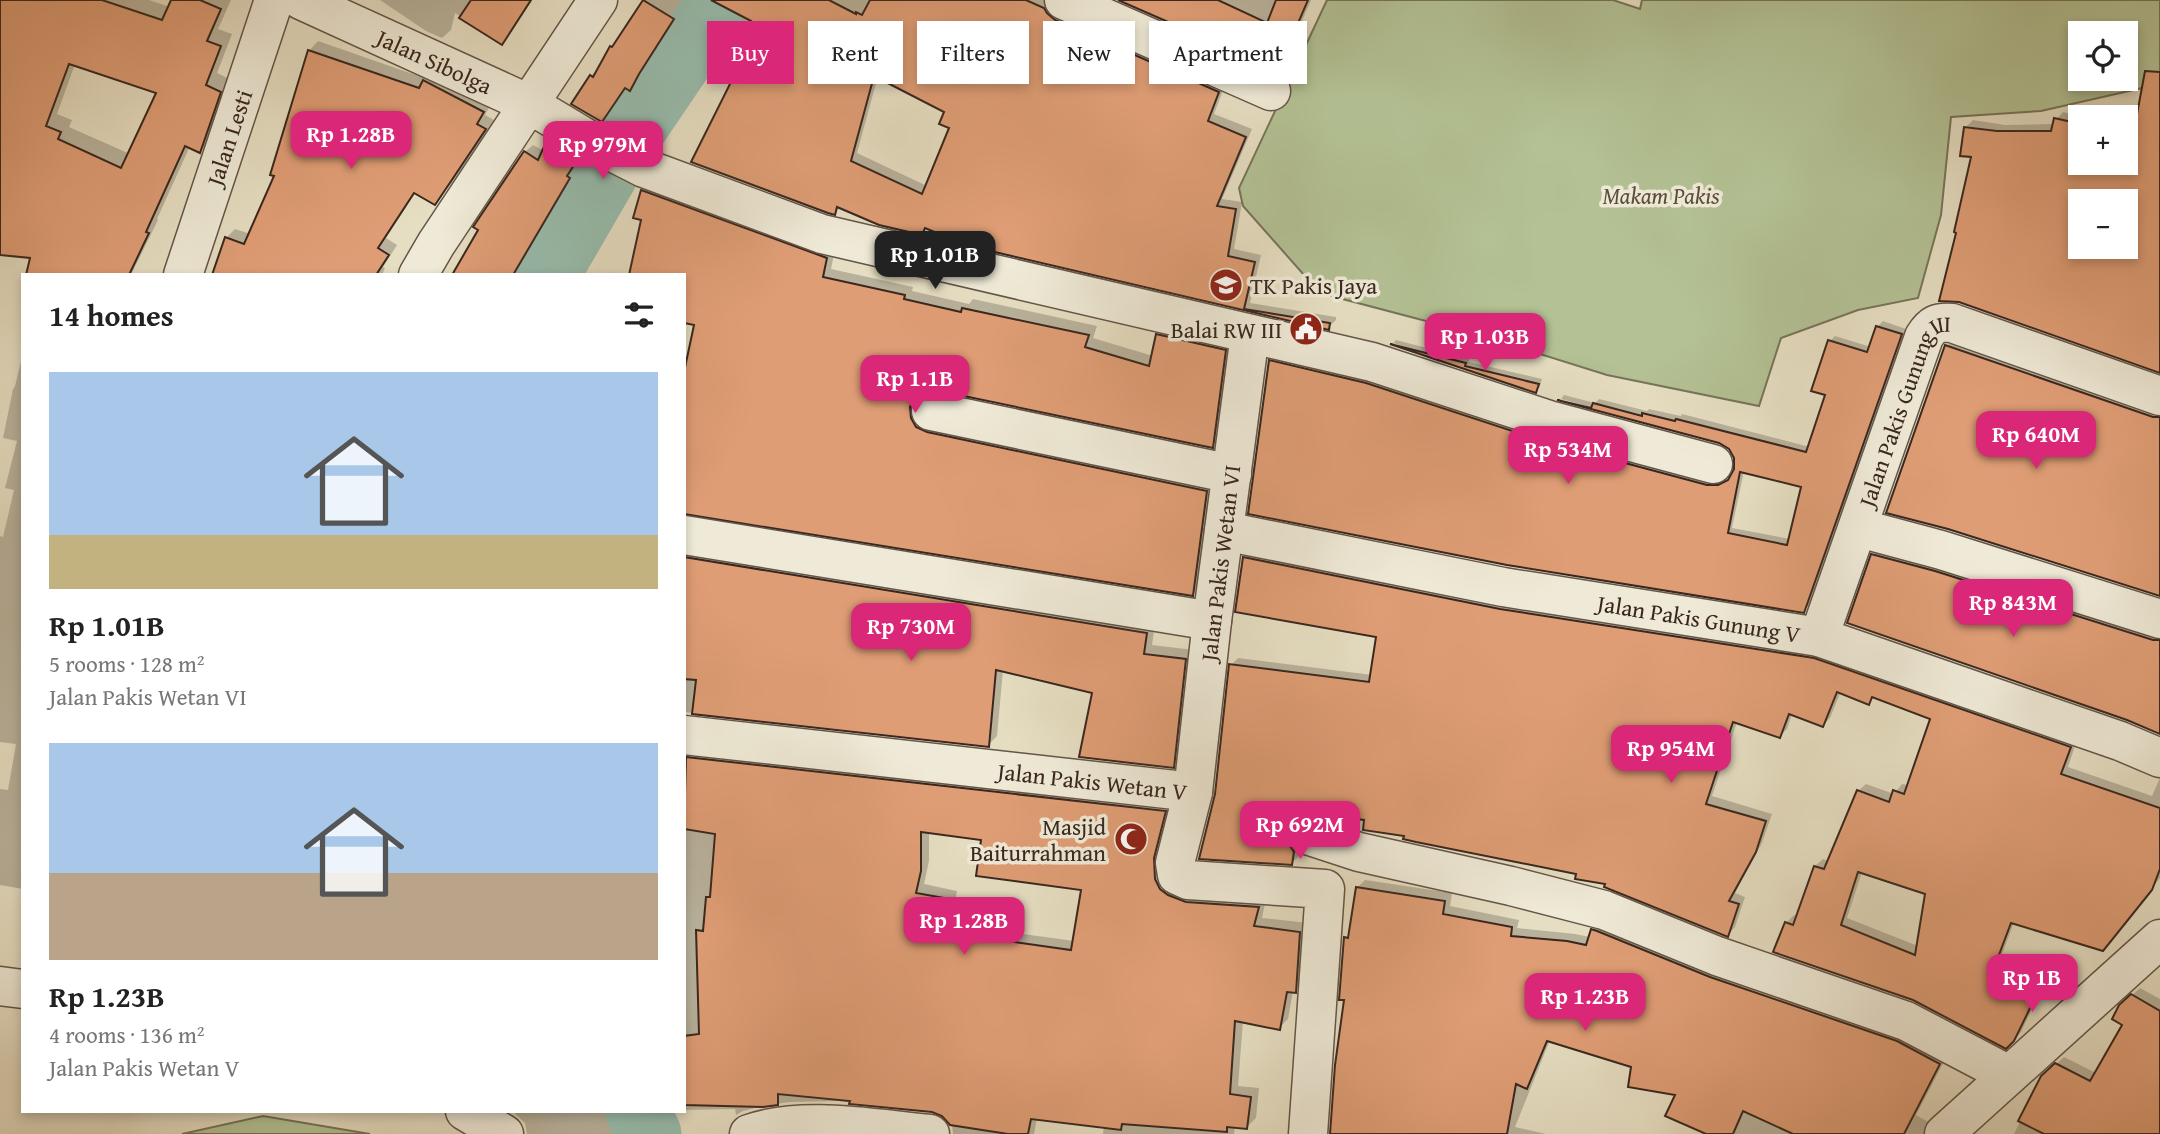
<!DOCTYPE html>
<html lang="en">
<head>
<meta charset="utf-8">
<style>
  :root { --surface:#fff; --page:#f2f2f2; --text:#222; --muted:#767676; --accent:#db2777 }
  body { margin:0; font-family:"Gentium Book Plus",serif; background:var(--page); color:var(--text); height:100vh; display:flex; flex-direction:column; font-size:26px; white-space:nowrap }
  * { box-sizing:border-box; margin:0 }
  p { font-size:23px; color:var(--muted) }
  .icon { flex:none; width:38px; height:38px; fill:none; stroke:currentColor; stroke-width:2; stroke-linecap:round; stroke-linejoin:round }
  .map { position:relative; flex:1; overflow:hidden }
  .drawer { position:absolute; left:21px; top:273px; width:665px; height:840px; display:flex; flex-direction:column; background:var(--surface); border-radius:0px; box-shadow:0 4px 10px #0003 }
  .drawer>* { flex:none }
  .top-card { position:absolute; left:707px; top:21px; width:665px; height:63px; display:flex; gap:14px }
  .controls { position:absolute; left:2068px; top:21px; display:grid; gap:14px }
  .controls a { display:grid; place-items:center; width:70px; height:70px; border-radius:0px; background:var(--surface); box-shadow:0 4px 10px #0003; font-size:35px }
  .price { position:absolute; translate:-50% -60px; padding:0 16px; border-radius:14px; background:var(--accent); color:#fff; font-size:23px; line-height:46px; filter:drop-shadow(0 2px 4px #0008) }
  .price::after { content:''; position:absolute; left:50%; top:42px; width:21px; height:16px; margin-left:-10px; background:inherit; clip-path:polygon(0 0,100% 0,50% 100%) }
  .price.current { background:#222; color:#fff }
  ul { padding:0; list-style:none }
  li { display:grid; align-content:center; gap:14px; height:371px; padding:0 28px }
  li span { display:grid; place-items:center; height:217px; border-radius:0px; color:#555 }
  li>.icon { margin-inline-start:auto }
  span .icon { width:126px; height:126px; fill:#fffc; stroke-width:1 }
  li b { font-size:30px }
  h2 { display:flex; justify-content:space-between; align-items:center; height:84px; padding:0 28px; font-size:30px }
  .tag { padding:0 24px; border-radius:0px; background:var(--surface); box-shadow:0 4px 10px #0003; font-size:24px; line-height:63px }
  .tag.current { background:var(--accent); color:#fff }
  .map>svg:first-child { display:block }
</style>
</head>
<body>
<div class="map">
<svg width="2160" height="1134" viewBox="0 0 2160 1134">
  <rect width="100%" height="100%" fill="#e6dec2"/>
  <filter id="stains"><feTurbulence type="fractalNoise" baseFrequency=".00286" numOctaves="4"/><feColorMatrix values="0 0 0 0 .2 0 0 0 0 .09 0 0 0 0 .02 0 0 0 .5 -.17"/></filter>
  <radialGradient id="worn" r=".72"><stop offset=".6" stop-color="#630" stop-opacity="0"/><stop offset="1" stop-color="#630" stop-opacity=".3"/></radialGradient>
  <g fill="#b3c194" stroke="#76745a" stroke-width="2" fill-rule="evenodd">
    <path d="M 1327,0 L 1613,0 L 1640,9 L 1642,0 L 2160,0 L 2160,84 L 2041,111 L 1951,117 L 1941,215 L 1918,298 L 1858,310 L 1781,338 L 1759,406 L 1607,375 L 1479,335 L 1320,293 L 1243,206 L 1239,188 ZM 2081,33 L 2126,33 L 2126,79 L 2081,79 Z"/>
    <polygon points="263,1116 370,1134 182,1134"/>
  </g>
  <g fill="#0003" fill-rule="evenodd">
    <path d="M 0,0 L 149,0 L 170,7 L 173,0 L 231,0 L 218,29 L 232,34 L 217,73 L 232,80 L 212,139 L 200,151 L 190,146 L 157,219 L 158,220 L 131,275 L 36,275 L 52,178 L 0,205 ZM 75,64 L 158,92 L 130,154 L 69,127 L 72,120 L 57,114 Z"/>
    <polygon points="380,0 532,0 510,34 502,43 455,13 451,30 442,38 426,31"/>
    <polygon points="645,0 688,0 646,64 637,81 630,89 626,87 610,112 602,120 591,76 599,68 611,47 620,38"/>
    <path d="M 766,0 L 1051,0 L 1225,85 L 1214,114 L 1252,129 L 1222,199 L 1242,202 L 1234,249 L 1261,255 L 1250,303 L 1336,317 L 1336,320 L 1328,328 L 969,244 L 927,227 L 921,233 L 841,206 L 835,213 L 748,51 ZM 878,76 L 946,112 L 951,127 L 927,186 L 857,153 Z"/>
    <polygon points="1123,0 1311,0 1285,61 1278,68"/>
    <polygon points="318,41 427,79 434,72 492,102 485,115 494,120 451,184 442,193 416,192 386,238 397,245 383,267 385,268 382,275 213,275 226,238 235,229 251,234 276,175 309,51"/>
    <path d="M 2160,101 L 2160,371 L 1958,231 L 1973,156 L 1965,128 L 1973,120 L 2005,125 L 2055,124 L 2056,119 L 2063,112 L 2086,117 L 2081,117 L 2081,163 L 2126,163 L 2126,124 L 2137,127 ZM 2081,201 L 2126,201 L 2126,247 L 2081,247 Z"/>
    <polygon points="556,134 584,151 573,168 576,170 560,198 552,206 525,152 533,145 544,151 548,141"/>
    <polygon points="652,182 835,249 831,269 913,287 912,291 969,304 973,299 1097,326 1093,338 1153,356 1157,335 1166,326 1234,342 1221,437 1212,446 936,388 921,390 918,397 919,409 1215,483 1202,585 1193,594 684,512 684,371 686,371 696,324 684,275 643,219 643,191"/>
    <path d="M 1883,321 L 1906,329 L 1809,605 L 1804,611 L 1270,361 L 1275,356 L 1372,379 L 1713,481 L 1725,481 L 1732,477 L 1736,469 L 1736,457 L 1730,448 L 1720,442 L 1561,399 L 1564,395 L 1595,403 L 1599,399 L 1647,411 L 1649,409 L 1681,416 L 1682,414 L 1810,447 L 1827,394 L 1830,341 L 1835,336 L 1871,347 L 1877,327 ZM 1744,471 L 1803,486 L 1790,539 L 1732,528 Z"/>
    <polygon points="1954,338 2160,410 2160,594 1947,346"/>
    <polygon points="1396,340 1469,359 1469,362 1542,379 1540,386 1536,391 1393,343"/>
    <polygon points="23,353 23,889 0,885 0,789 8,790 16,744 0,742 0,536 3,537 14,490 5,488 17,441 3,438 13,389 15,386"/>
    <polygon points="684,546 1155,624 1152,645 1194,650 1182,757 1173,766 1094,691 1003,670 997,736 988,745 684,712"/>
    <polygon points="1880,548 2160,633 2160,732 1873,555"/>
    <path d="M 1251,551 L 1822,652 L 2077,740 L 2068,767 L 2152,796 L 2160,778 L 2160,878 L 2110,942 L 2014,922 L 1994,976 L 2039,994 L 2021,1032 L 2006,1047 L 1786,923 L 1794,915 L 1798,917 L 1815,866 L 1823,859 L 1829,861 L 1858,791 L 1866,784 L 1894,794 L 1902,784 L 1907,785 L 1932,718 L 1875,696 L 1869,703 L 1841,691 L 1830,718 L 1823,725 L 1792,714 L 1787,729 L 1780,736 L 1737,722 L 1712,796 L 1772,814 L 1762,843 L 1735,893 L 1745,897 L 1735,927 L 1728,935 L 1607,882 L 1578,873 L 1406,834 L 1366,818 L 1300,811 L 1293,820 L 1292,832 L 1301,844 L 1299,856 L 1292,863 L 1216,795 L 1231,665 L 1238,658 L 1372,675 L 1378,636 L 1244,558 ZM 1862,872 L 1927,893 L 1918,946 L 1847,918 Z"/>
    <path d="M 684,746 L 1173,803 L 1162,848 L 1266,898 L 1262,918 L 1308,923 L 1304,982 L 1293,991 L 1288,1019 L 1279,1028 L 1243,1021 L 1238,1086 L 1259,1088 L 1256,1118 L 1247,1127 L 1235,1126 L 1234,1134 L 1103,1134 L 1104,1126 L 1037,1118 L 1034,1134 L 953,1134 L 952,1125 L 944,1115 L 933,1111 L 839,1101 L 791,1102 L 766,1105 L 743,1111 L 736,1115 L 735,1109 L 684,1110 ZM 929,831 L 983,839 L 1083,888 L 1074,941 L 951,924 L 957,891 L 924,884 L 929,861 Z"/>
    <polygon points="1365,880 1452,893 1450,906 1519,920 1517,928 1575,934 1590,937 1592,930 1600,922 1947,1056 1916,1115 1930,1123 1932,1134 1711,1134 1677,1094 1633,1066 1550,1040 1515,1127 1546,1134 1332,1134 1346,999 1345,938 1351,932 1357,888"/>
    <polygon points="2140,988 2160,999 2160,1134 2014,1134 2042,1077 2064,1057 2096,1073 2125,1024 2121,1006"/>
    <polygon points="512,1111 622,1111 632,1134 527,1134 525,1123"/>
  </g>
  <g fill="none" stroke-linecap="round" stroke-linejoin="round">
    <g stroke="#97bdae" stroke-width="65">
      <polyline points="547,275 620,149 721,0"/>
      <polyline points="638,1111 649,1134"/>
    </g>
  </g>
  <g fill="#df9d75" stroke="#39271f" stroke-width="2" fill-rule="evenodd">
    <path d="M 0,0 L 102,0 L 162,20 L 171,0 L 200,0 L 221,9 L 207,41 L 221,46 L 206,85 L 221,92 L 200,153 L 185,146 L 146,232 L 149,233 L 129,275 L 26,275 L 30,258 L 0,255 ZM 69,64 L 156,93 L 121,168 L 58,139 L 61,132 L 46,126 Z"/>
    <polygon points="471,0 531,0 502,45 459,18"/>
    <polygon points="643,0 674,19 639,74 630,91 625,88 602,122 571,104 590,75 593,77 610,46 612,47"/>
    <path d="M 711,0 L 829,0 L 856,14 L 856,12 L 862,15 L 870,0 L 1026,0 L 1044,8 L 1047,13 L 1055,20 L 1219,92 L 1208,121 L 1246,137 L 1217,206 L 1236,209 L 1228,256 L 1255,262 L 1244,309 L 1330,323 L 1329,330 L 969,246 L 925,228 L 922,235 L 879,225 L 837,207 L 835,215 L 828,213 L 691,162 L 746,52 L 736,46 L 751,21 ZM 874,76 L 944,112 L 939,124 L 949,128 L 922,194 L 851,161 Z"/>
    <polygon points="1118,0 1218,0 1267,23 1276,0 1308,0 1278,70"/>
    <polygon points="308,50 419,88 423,80 484,112 477,124 486,129 435,205 414,193 378,248 389,255 376,275 212,275 225,237 244,244 274,176 270,175"/>
    <path d="M 2145,71 L 2160,72 L 2160,373 L 1959,302 L 1939,301 L 1956,233 L 1954,232 L 1971,157 L 1960,156 L 1964,127 L 1997,131 L 2051,131 L 2054,118 L 2081,124 L 2081,163 L 2126,163 L 2126,140 L 2132,141 ZM 2081,201 L 2126,201 L 2126,247 L 2081,247 Z"/>
    <polygon points="547,140 578,159 567,176 570,178 513,275 452,275 478,230 473,227 524,151 538,160"/>
    <polygon points="641,190 827,258 823,277 905,295 904,299 961,312 962,308 1089,335 1085,347 1149,366 1156,334 1226,350 1213,448 935,390 925,390 915,396 910,407 911,418 916,427 927,432 1207,491 1193,596 684,514 684,372 694,325 684,323 684,275 629,275 641,220 633,218"/>
    <path d="M 1876,326 L 1902,334 L 1804,613 L 1507,565 L 1248,514 L 1269,360 L 1366,383 L 1543,441 L 1707,485 L 1718,485 L 1728,480 L 1734,469 L 1734,458 L 1729,449 L 1719,443 L 1557,400 L 1591,408 L 1593,403 L 1642,416 L 1642,413 L 1675,421 L 1676,419 L 1806,452 L 1825,395 L 1811,391 L 1828,340 L 1867,352 ZM 1740,472 L 1801,487 L 1787,545 L 1728,533 Z"/>
    <polygon points="1390,344 1466,363 1465,366 1539,384 1536,393"/>
    <polygon points="1945,345 2153,417 2160,417 2160,596 1948,529 1886,513"/>
    <polygon points="1871,554 1935,571 2153,640 2160,640 2160,734 2127,720 1847,623"/>
    <polygon points="684,557 1147,633 1144,654 1186,659 1174,768 1079,757 1092,693 996,670 989,747 692,714 696,680 684,679"/>
    <path d="M 1243,557 L 1500,609 L 1814,658 L 2071,747 L 2061,774 L 2160,808 L 2160,869 L 2152,890 L 2103,951 L 2011,923 L 1988,984 L 2033,1002 L 2014,1041 L 2006,1049 L 1913,1000 L 1773,952 L 1785,922 L 1793,925 L 1814,866 L 1824,869 L 1857,790 L 1889,802 L 1893,790 L 1904,794 L 1930,719 L 1872,697 L 1869,705 L 1837,692 L 1823,727 L 1789,714 L 1780,738 L 1733,722 L 1706,804 L 1766,821 L 1756,852 L 1729,901 L 1739,904 L 1728,937 L 1604,887 L 1605,884 L 1575,879 L 1576,874 L 1416,842 L 1403,839 L 1404,836 L 1363,830 L 1364,820 L 1299,813 L 1286,829 L 1286,840 L 1294,852 L 1292,865 L 1199,859 L 1215,794 L 1229,664 L 1369,682 L 1376,637 L 1235,612 ZM 1858,872 L 1925,894 L 1915,955 L 1841,925 Z"/>
    <path d="M 686,757 L 1166,811 L 1154,858 L 1155,879 L 1160,889 L 1168,895 L 1186,902 L 1259,907 L 1254,926 L 1300,932 L 1296,993 L 1287,992 L 1280,1030 L 1235,1021 L 1230,1094 L 1251,1097 L 1247,1129 L 1227,1127 L 1227,1132 L 1122,1124 L 1121,1130 L 1031,1119 L 1028,1134 L 1008,1134 L 950,1125 L 942,1116 L 932,1112 L 849,1104 L 850,1101 L 778,1094 L 778,1105 L 763,1107 L 684,1105 L 684,1036 L 699,1034 L 696,930 L 703,931 L 706,897 L 710,897 L 715,834 L 684,829 ZM 921,832 L 981,840 L 976,876 L 1081,890 L 1071,950 L 943,932 L 950,899 L 916,893 L 921,871 Z"/>
    <polygon points="1356,887 1445,901 1443,914 1512,927 1511,936 1567,941 1586,945 1591,929 1597,931 1710,977 1897,1041 1940,1064 1904,1134 1793,1134 1743,1111 1733,1134 1706,1134 1665,1116 1675,1095 1628,1087 1631,1067 1547,1041 1527,1089 1516,1084 1507,1134 1330,1134 1335,1065 1344,1000 1339,1000 1344,937 1348,938"/>
    <polygon points="2131,994 2160,1011 2160,1134 2044,1134 2018,1121 2041,1076 2055,1063 2090,1081 2122,1025 2112,1019 2119,1005"/>
  </g>
  <g fill="none" stroke-linecap="round" stroke-linejoin="round">
    <defs>
      <g id="minor">
        <path id="s1" d="M 301,0 L 529,104 L 589,140 L 644,168 L 822,234 L 1372,362 L 1549,420 L 1713,464"/>
        <polyline points="1064,0 1271,91"/>
        <path id="s2" d="M 183,275 L 274,0"/>
        <polyline points="418,275 436,244 598,0"/>
        <polyline points="1250,334 1212,621 1193,792 1175,863 1177,875 1188,880 1325,889 1308,1134"/>
        <polyline points="931,411 1232,474"/>
        <polyline points="1859,528 1941,550 2160,619"/>
        <path id="s3" d="M 1224,531 L 1503,587 L 1819,637 L 2120,741 L 2160,758"/>
        <polyline points="684,535 1212,621"/>
        <path id="s4" d="M 1819,637 L 1924,337 C 1932,324 1937,322 1952,323 L 2160,396"/>
        <path id="s5" d="M 684,735 L 1193,792"/>
        <polyline points="1307,835 1359,852 1511,886 1604,910 1717,956 1906,1021 2009,1075"/>
        <polyline points="0,986 23,989"/>
        <polyline points="465,1111 504,1134"/>
        <path d="M 749,1134 C 802,1115 874,1129 930,1134"/>
        <polyline points="1944,1134 2160,939"/>
      </g>
    </defs>
    <use href="#minor" stroke="#645548" stroke-width="41"/>
    <use href="#minor" stroke="#efead7" stroke-width="38"/>
  </g>
  <defs>
    <symbol id="school-disc" viewBox="-11 -11 22 22"><circle r="9.5" fill="#8f2418" stroke="#efead7"/><path d="M0-5L7-2L0 1L-7-2ZM-4 1L0 2.5L4 1V4Q0 6-4 4Z" fill="#fff"/></symbol>
    <symbol id="civic-disc" viewBox="-11 -11 22 22"><circle r="9.5" fill="#8f2418" stroke="#efead7"/><path d="M-.6-6.5H3V-4.5H.6V-3L4-1V1h2V6H-6V1h2V-1L-.6-3ZM-1.2 2.5V6h2.4V2.5Z" fill="#fff"/></symbol>
    <symbol id="mosque-disc" viewBox="-11 -11 22 22"><circle r="9.5" fill="#8f2418" stroke="#efead7"/><path d="M3.5-4.9A6 6 0 1 0 3.5 4.9A5 5 0 1 1 3.5-4.9Z" fill="#fff"/></symbol>
  </defs>
  <g fill-rule="evenodd">
    <use href="#school-disc" x="1207" y="266" width="38" height="38"/>
    <use href="#civic-disc" x="1287" y="310" width="38" height="38"/>
    <use href="#mosque-disc" x="1112" y="820" width="38" height="38"/>
  </g>
  <g text-anchor="middle" dominant-baseline="central" stroke-width="7" stroke-linejoin="round" paint-order="stroke">
    <g font-size="23" fill="#39271f" stroke="#efead7">
      <text stroke="none"><textPath href="#s1" startOffset="147">Jalan Sibolga</textPath></text>
      <text stroke="none"><textPath href="#s2" startOffset="145">Jalan Lesti</textPath></text>
      <text stroke="none"><textPath href="#s4" startOffset="245">Jalan Pakis Gunung III</textPath></text>
      <text transform="translate(1220 563) rotate(-83)">Jalan Pakis Wetan VI</text>
      <text stroke="none"><textPath href="#s3" startOffset="483">Jalan Pakis Gunung V</textPath></text>
      <text stroke="none"><textPath href="#s5" startOffset="411">Jalan Pakis Wetan V</textPath></text>
    </g>
    <g font-size="23" font-style="italic" fill="#584e3c" stroke="#efead7">
      <text x="1661" y="195">Makam Pakis</text>
    </g>
    <g font-size="23" fill="#39271f" stroke="#efead7" text-anchor="end">
      <text x="1250" y="285" text-anchor="start">TK Pakis Jaya</text>
      <text x="1282" y="329">Balai RW III</text>
      <text x="1106" y="826">Masjid<tspan x="1106" dy="26">Baiturrahman</tspan></text>
    </g>
  </g>
  <rect width="100%" height="100%" filter="url(#stains)"/>
  <rect width="100%" height="100%" fill="url(#worn)"/>
</svg>
<div class="controls">
<a><svg class="icon" aria-label="locate" viewBox="0 0 24 24"><circle cx="12" cy="12" r="6"/><path d="M12 2v4M12 18v4M2 12h4M18 12h4"/></svg></a>
<a>+</a>
<a>−</a>
</div>
<b class="price" style="left:351px;top:171px">Rp 1.28B</b>
<b class="price" style="left:603px;top:181px">Rp 979M</b>
<b class="price current" style="left:935px;top:291px">Rp 1.01B</b>
<b class="price" style="left:1485px;top:373px">Rp 1.03B</b>
<b class="price" style="left:915px;top:415px">Rp 1.1B</b>
<b class="price" style="left:2036px;top:471px">Rp 640M</b>
<b class="price" style="left:1568px;top:486px">Rp 534M</b>
<b class="price" style="left:2013px;top:639px">Rp 843M</b>
<b class="price" style="left:911px;top:663px">Rp 730M</b>
<b class="price" style="left:1671px;top:785px">Rp 954M</b>
<b class="price" style="left:1300px;top:861px">Rp 692M</b>
<b class="price" style="left:964px;top:957px">Rp 1.28B</b>
<b class="price" style="left:2032px;top:1014px">Rp 1B</b>
<b class="price" style="left:1585px;top:1033px">Rp 1.23B</b>
<div class="top-card">
<a class="tag current">Buy</a>
<a class="tag">Rent</a>
<a class="tag">Filters</a>
<a class="tag">New</a>
<a class="tag">Apartment</a>
</div>
<section class="drawer">
<h2>14 homes<svg class="icon" aria-label="filters" viewBox="0 0 24 24"><path d="M4 7h16M4 17h16"/><circle cx="9" cy="7" r="2"/><circle cx="15" cy="17" r="2"/></svg></h2>
<ul>
<li><span style="background:linear-gradient(#a9c7e8 75%,#c2b280 0)"><svg class="icon" aria-label="home" viewBox="0 0 24 24"><path d="M3 11l9-7 9 7M6 9v11h12V9"/></svg></span><div><b>Rp 1.01B</b><p>5 rooms · 128 m²</p><p>Jalan Pakis Wetan VI</p></div></li>
<li><span style="background:linear-gradient(#a9c7e8 60%,#b9a48a 0)"><svg class="icon" aria-label="home" viewBox="0 0 24 24"><path d="M3 11l9-7 9 7M6 9v11h12V9"/></svg></span><div><b>Rp 1.23B</b><p>4 rooms · 136 m²</p><p>Jalan Pakis Wetan V</p></div></li>
</ul>
</section>
</div>
</body>
</html>
